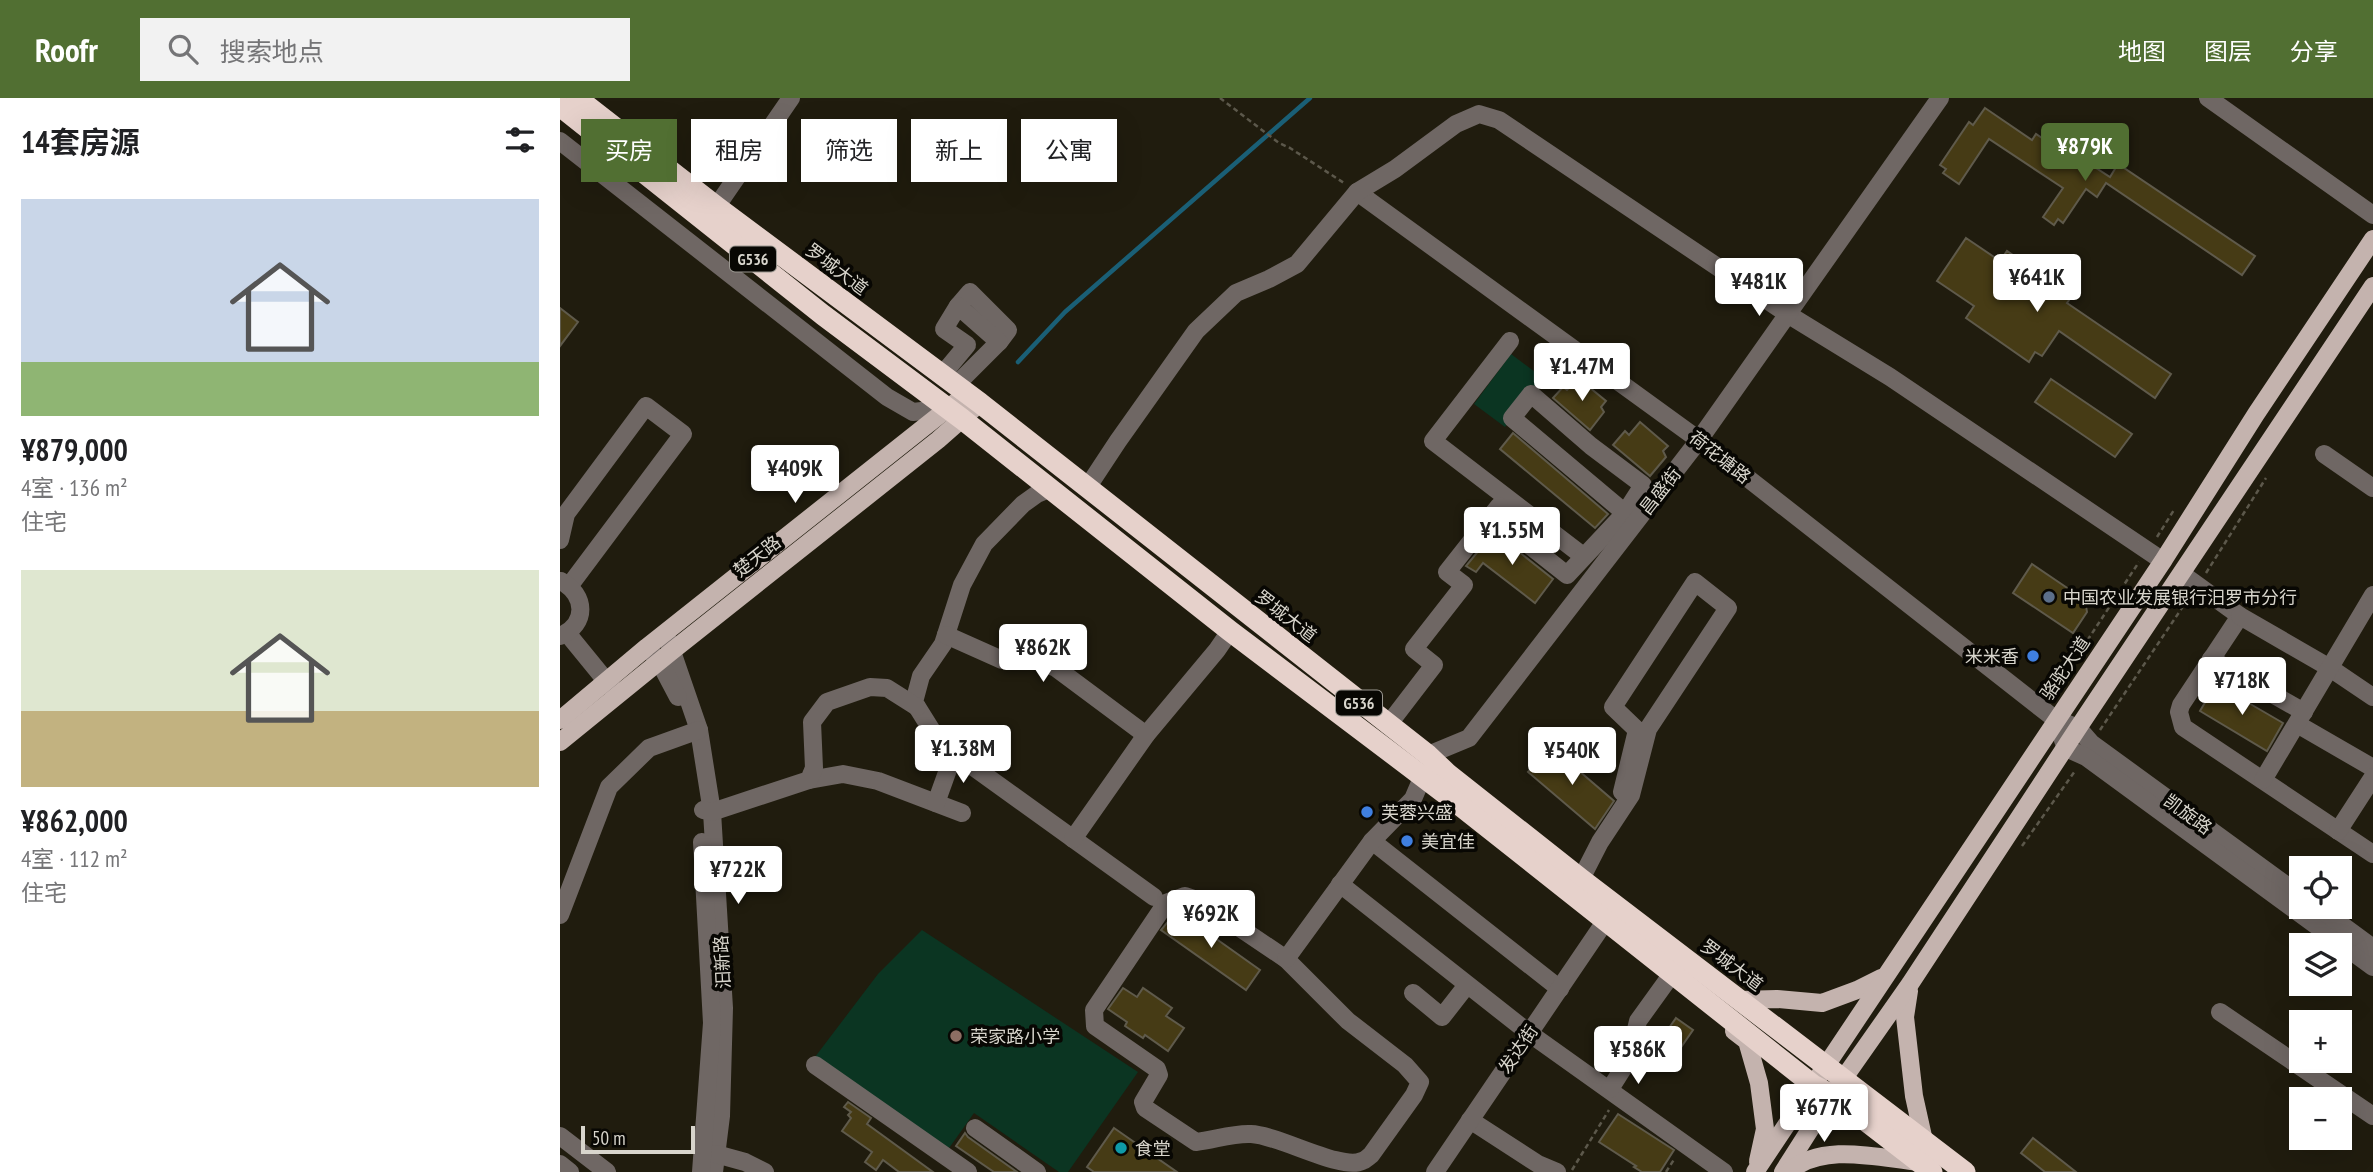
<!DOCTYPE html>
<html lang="zh">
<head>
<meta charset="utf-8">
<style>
  :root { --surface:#fff; --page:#f2f2f2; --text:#202124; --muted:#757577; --accent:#516f32 }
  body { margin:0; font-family:"PT Sans Narrow","Noto Sans SC",sans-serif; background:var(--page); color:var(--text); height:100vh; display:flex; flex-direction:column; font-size:26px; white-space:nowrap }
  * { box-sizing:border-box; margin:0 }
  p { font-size:23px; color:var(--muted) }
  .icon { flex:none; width:38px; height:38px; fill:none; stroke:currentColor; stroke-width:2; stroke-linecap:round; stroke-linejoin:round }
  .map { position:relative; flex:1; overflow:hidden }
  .details { display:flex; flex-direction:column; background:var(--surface); width:560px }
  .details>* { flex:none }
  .hud { position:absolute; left:21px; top:21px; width:665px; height:63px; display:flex; gap:14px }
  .controls { position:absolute; left:1729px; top:758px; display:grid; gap:14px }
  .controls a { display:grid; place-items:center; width:63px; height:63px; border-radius:0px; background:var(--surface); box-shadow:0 7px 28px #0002; font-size:35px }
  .scale { position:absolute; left:21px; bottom:18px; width:114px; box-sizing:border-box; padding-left:7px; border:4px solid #d8d5cc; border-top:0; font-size:19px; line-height:24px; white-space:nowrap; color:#d8d5cc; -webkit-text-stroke:5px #080703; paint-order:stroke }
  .price { position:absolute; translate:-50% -60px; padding:0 16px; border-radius:7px; background:#fff; color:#222; font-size:23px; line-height:46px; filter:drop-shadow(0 2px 4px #0008) }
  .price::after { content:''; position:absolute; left:50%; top:42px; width:21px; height:16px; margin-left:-10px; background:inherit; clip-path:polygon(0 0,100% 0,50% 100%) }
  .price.current { background:var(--accent); color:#fff }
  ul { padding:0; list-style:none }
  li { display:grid; align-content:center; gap:14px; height:371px; padding:0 21px }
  li span { display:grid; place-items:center; height:217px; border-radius:0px; color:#555 }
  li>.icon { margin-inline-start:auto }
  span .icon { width:126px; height:126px; fill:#fffc; stroke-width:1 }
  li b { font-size:30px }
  h2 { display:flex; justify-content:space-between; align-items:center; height:84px; padding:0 21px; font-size:30px }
  .chip { padding:0 24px; border-radius:0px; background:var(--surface); box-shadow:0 7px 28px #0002; font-size:24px; line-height:63px }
  .chip.current { background:var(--accent); color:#fff }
  header { display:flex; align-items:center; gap:42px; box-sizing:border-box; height:98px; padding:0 35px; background:var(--accent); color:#fff }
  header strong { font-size:33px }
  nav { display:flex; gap:38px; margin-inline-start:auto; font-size:24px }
  .search { width:490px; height:63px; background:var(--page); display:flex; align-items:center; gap:18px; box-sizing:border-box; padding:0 24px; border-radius:0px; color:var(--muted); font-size:26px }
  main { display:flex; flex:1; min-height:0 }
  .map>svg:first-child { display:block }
</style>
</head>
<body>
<header>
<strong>Roofr</strong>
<div class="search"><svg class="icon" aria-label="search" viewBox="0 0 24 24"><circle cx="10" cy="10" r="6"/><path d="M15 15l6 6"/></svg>搜索地点</div>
<nav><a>地图</a><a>图层</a><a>分享</a></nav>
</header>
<main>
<section class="details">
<h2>14套房源<svg class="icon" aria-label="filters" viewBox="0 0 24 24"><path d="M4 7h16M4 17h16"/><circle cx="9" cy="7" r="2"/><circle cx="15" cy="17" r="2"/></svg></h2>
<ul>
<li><span style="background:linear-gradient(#c9d6e8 75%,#8fb573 0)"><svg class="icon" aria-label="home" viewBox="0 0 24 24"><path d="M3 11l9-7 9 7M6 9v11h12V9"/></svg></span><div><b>¥879,000</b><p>4室 · 136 m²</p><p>住宅</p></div></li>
<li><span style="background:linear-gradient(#dfe7d0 65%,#c2b280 0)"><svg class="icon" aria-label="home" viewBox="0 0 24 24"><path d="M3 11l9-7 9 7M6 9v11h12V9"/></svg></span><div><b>¥862,000</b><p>4室 · 112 m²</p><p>住宅</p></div></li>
</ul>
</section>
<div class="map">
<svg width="1813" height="1074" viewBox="0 0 1813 1074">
  <rect width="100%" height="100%" fill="#201c0e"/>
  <g fill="#0b3522">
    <polygon points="951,256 982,279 945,329 914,306"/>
    <polygon points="362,832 578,974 508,1074 499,1074 414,1015 387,1053 255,959 318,876"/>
  </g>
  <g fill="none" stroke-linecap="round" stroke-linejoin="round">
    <polyline stroke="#1a5f76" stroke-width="4.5" points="458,264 505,214 750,0"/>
  </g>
  <g fill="#463b15" stroke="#5f5a4b" stroke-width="2">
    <polygon points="1425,10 1472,42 1476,36 1485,42 1487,38 1550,79 1558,66 1695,158 1682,177 1546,85 1537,99 1526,91 1503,125 1498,121 1494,127 1483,119 1503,90 1429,41 1399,86 1383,75 1386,71 1380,67 1409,24 1413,27"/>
    <polygon points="1406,140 1440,163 1447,153 1512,198 1507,205 1611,276 1595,300 1499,233 1482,258 1475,254 1469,264 1406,220 1414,208 1377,183"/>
    <polygon points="0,210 18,224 0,248"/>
    <polygon points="1018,280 1046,303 1041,309 1044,314 1030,332 993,300 1003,289 1007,292"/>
    <polygon points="1491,281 1572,336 1555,359 1475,304"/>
    <polygon points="1080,324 1108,348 1103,353 1106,359 1090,378 1053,347 1065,333 1069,337"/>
    <polygon points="953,335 1048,416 1035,430 940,351"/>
    <polygon points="934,434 993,481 975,505 923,465 916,474 906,468"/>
    <polygon points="1472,466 1525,502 1527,514 1513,535 1453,495"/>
    <polygon points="1656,586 1723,625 1707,653 1640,613"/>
    <polygon points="990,648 1054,703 1035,731 968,674"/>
    <polygon points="617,813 700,872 686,892 601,832"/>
    <polygon points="563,890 577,899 583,890 612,910 606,918 624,930 608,953 585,937 583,940 565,928 567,924 548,911"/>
    <polygon points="1116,920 1133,932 1117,955 1100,943"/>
    <polygon points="288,1004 311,1020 307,1026 373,1074 339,1074 323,1062 316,1072 305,1064 312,1054 282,1033 291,1020 288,1017 291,1014 284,1009"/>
    <polygon points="1058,1016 1114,1052 1100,1074 1082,1074 1074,1069 1076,1068 1039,1044"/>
    <polygon points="554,1030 617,1074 534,1074 527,1069"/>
    <polygon points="405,1035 408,1039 457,1074 434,1074 396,1048"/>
    <polygon points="1473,1040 1516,1074 1485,1074 1461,1055"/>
  </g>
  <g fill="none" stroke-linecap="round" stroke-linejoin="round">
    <g stroke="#5c584b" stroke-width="2.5" stroke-dasharray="5 3.5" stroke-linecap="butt">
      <polyline points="660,0 719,45 730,50 784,85"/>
      <polyline points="1597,439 1614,412"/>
      <polyline points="1646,475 1706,380"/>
      <polyline points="1490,599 1579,464"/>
      <polyline points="1540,632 1628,501"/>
      <polyline points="1462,748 1515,673"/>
      <polyline points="1012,1072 1049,1012"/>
      <polyline points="1106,1074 1115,1060"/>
    </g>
    <g stroke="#6f6764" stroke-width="18">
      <polyline points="1648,0 1813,117"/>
      <polyline points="0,43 327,299 353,314 388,310"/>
      <polyline points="797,94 1139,342 1495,621 1518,630 1531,645 1741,798"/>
      <polyline points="150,118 231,0"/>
      <polyline points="398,208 410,194 448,232 439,244"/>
      <polyline points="950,243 873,343 1023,458"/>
      <polyline points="382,277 407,247 384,231 398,208 439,244 396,287"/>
      <polyline points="1764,356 1813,390"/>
      <polyline points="527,390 558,343 636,233 676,195 709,181 737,166 797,94 835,71 896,26 919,16 939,22 1229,217 1330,279 1603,463"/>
      <polyline points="489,391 477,396 463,406 424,446 402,487 383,546 361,578 354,604 374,636 394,655 594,799"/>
      <polyline points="931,417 1007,477 1065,415 1083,387 1031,348 971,296 952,320 1065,415"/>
      <polyline points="0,442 6,416 86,308 123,336 10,487"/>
      <polyline points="1622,476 1680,518 1621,607 1619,614 1623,629 1813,756"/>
      <polyline points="1680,518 1770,570 1813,599"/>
      <polyline points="7,535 56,595"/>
      <polyline points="386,537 442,562 466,558 496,570 586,637"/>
      <path d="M 0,538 C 28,526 26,497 1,483"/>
      <polyline points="108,542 139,632 152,714 164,910 161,1018 154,1074"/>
      <polyline points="89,552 99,563 118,599"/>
      <polyline points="1651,561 1744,614"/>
      <polyline points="1495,621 1506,650 1526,659 1813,869"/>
      <polyline points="1737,626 1813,670"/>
      <polyline points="828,627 874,567 854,551 904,487 887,474 939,408"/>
      <polyline points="868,657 909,640 1139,342 1380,0"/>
      <polyline points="249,682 283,676 318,683 402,715"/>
      <polyline points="1703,682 1813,497"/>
      <polyline points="376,705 394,655"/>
      <polyline points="143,712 152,714 249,682 254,670 252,624 267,604 310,589 327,590 357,609"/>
      <polyline points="1778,733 1813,679"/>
      <polyline points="513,741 586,637 657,552 670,533"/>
      <polyline points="812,743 1000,891"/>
      <polyline points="1021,781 1040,744 1071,697 1088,631 1168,510 1135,484 1053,609 1077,632 1062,694 1071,697"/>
      <polyline points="780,786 969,935 1164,1074"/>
      <path d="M 625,798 L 640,803 L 726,861 L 788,923 L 845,967 L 860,984 L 854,997 L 811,1057 C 808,1059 806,1062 802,1063 C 781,1073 719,1037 691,1036 C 673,1035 654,1042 636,1044 L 585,1010 L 583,1004 L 599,977 L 597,971 L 535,928 L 534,912 L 606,805 Z"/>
      <polyline points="1756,808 1813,850"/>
      <polyline points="0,817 49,689 89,650 139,632"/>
      <polyline points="726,861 812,743 853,701 862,680"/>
      <polyline points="853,895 882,919 907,887"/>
      <polyline points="1660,914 1813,1018"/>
      <polyline points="255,967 408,1074"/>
      <polyline points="1050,991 1069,961 1078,923 1109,880"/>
      <polyline points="910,1022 978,1066 997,1074"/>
      <polyline points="415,1030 477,1074"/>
      <polyline points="0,1038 47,1074"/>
      <polyline points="156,1056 185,1064 205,1074"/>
      <polyline points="0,1066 10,1074"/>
      <polyline points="141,1074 152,925 142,744"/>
      <polyline points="875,1074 1042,828"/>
    </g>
    <g stroke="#c4b3ae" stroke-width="18">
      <polyline points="0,622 87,549 406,296"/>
      <polyline points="0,644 112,553 378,342 420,305"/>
      <polyline points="1349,893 1345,919 1354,998 1364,1043"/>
      <polyline points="1180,902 1217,901 1262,905 1297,892 1321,880"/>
      <polyline points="1174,933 1187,943 1199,985 1205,1031 1198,1063"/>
      <polyline points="1195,1074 1603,463 1696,316 1813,141"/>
      <polyline points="1223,1074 1272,997 1350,886 1518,630 1813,188"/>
      <path d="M 1229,1074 C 1262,1044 1319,1060 1359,1064"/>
    </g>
    <g stroke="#e6d1cb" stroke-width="21">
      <polyline points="17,0 157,109 420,305 868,657 888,676 1021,781 1405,1074"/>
      <polyline points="0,8 263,217 402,321 670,533 883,694 1253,987 1272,997 1372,1074"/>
    </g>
  </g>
  <circle fill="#5c6f8a" stroke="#080703" stroke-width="2.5" cx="1489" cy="499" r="7"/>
  <g fill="#3f7fe0" stroke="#080703" stroke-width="2.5">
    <circle cx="1473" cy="558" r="7"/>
    <circle cx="807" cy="714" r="7"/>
    <circle cx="847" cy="743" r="7"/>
  </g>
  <circle fill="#8d6e63" stroke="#080703" stroke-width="2.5" cx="396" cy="938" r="7"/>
  <circle fill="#0f9aa8" stroke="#080703" stroke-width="2.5" cx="561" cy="1050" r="7"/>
  <g text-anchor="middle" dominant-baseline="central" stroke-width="7" stroke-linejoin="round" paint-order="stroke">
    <g fill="#080703" stroke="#9a9790" stroke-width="2">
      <rect x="170" y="148.5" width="46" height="25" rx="5"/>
      <rect x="776" y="592.5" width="46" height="25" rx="5"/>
    </g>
    <g font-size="16" font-weight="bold" fill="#d8d5cc">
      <text x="193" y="161">G536</text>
      <text x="799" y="605">G536</text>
    </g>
    <g font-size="18" fill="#d8d5cc" stroke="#080703">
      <text transform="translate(277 171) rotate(37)">罗城大道</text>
      <text transform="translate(1160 359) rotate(38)">荷花塘路</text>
      <text transform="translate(1100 393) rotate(-52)">昌盛街</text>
      <text transform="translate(197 458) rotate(-38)">楚天路</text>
      <text transform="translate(726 518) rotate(38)">罗城大道</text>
      <text transform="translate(1505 570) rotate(-56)">骆驼大道</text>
      <text transform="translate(1628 716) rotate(36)">凯旋路</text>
      <text transform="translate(162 864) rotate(-93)">汨新路</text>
      <text transform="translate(1172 867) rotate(37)">罗城大道</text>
      <text transform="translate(958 951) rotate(-56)">发达街</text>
    </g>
    <g font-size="18" fill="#d8d5cc" stroke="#080703" text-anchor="start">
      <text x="1503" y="499">中国农业发展银行汨罗市分行</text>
      <text x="1459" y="558" text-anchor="end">米米香</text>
      <text x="821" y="714">芙蓉兴盛</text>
      <text x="861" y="743">美宜佳</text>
      <text x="410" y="938">荣家路小学</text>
      <text x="575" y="1050">食堂</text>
    </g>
  </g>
</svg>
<div class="controls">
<a><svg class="icon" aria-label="locate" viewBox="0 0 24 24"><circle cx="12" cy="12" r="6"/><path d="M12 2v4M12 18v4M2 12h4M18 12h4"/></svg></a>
<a><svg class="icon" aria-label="layers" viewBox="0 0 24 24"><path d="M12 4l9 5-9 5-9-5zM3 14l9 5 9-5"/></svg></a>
<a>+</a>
<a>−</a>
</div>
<div class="scale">50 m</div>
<b class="price current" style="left:1525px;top:85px">¥879K</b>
<b class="price" style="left:1477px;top:216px">¥641K</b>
<b class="price" style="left:1199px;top:220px">¥481K</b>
<b class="price" style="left:1022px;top:305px">¥1.47M</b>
<b class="price" style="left:235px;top:407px">¥409K</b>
<b class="price" style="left:952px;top:469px">¥1.55M</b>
<b class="price" style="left:483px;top:586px">¥862K</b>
<b class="price" style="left:1682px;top:619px">¥718K</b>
<b class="price" style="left:403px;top:687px">¥1.38M</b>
<b class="price" style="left:1012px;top:689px">¥540K</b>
<b class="price" style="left:178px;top:808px">¥722K</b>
<b class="price" style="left:651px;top:852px">¥692K</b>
<b class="price" style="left:1078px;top:988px">¥586K</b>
<b class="price" style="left:1264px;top:1046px">¥677K</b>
<div class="hud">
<a class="chip current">买房</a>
<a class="chip">租房</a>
<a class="chip">筛选</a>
<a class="chip">新上</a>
<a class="chip">公寓</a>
</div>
</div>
</main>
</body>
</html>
